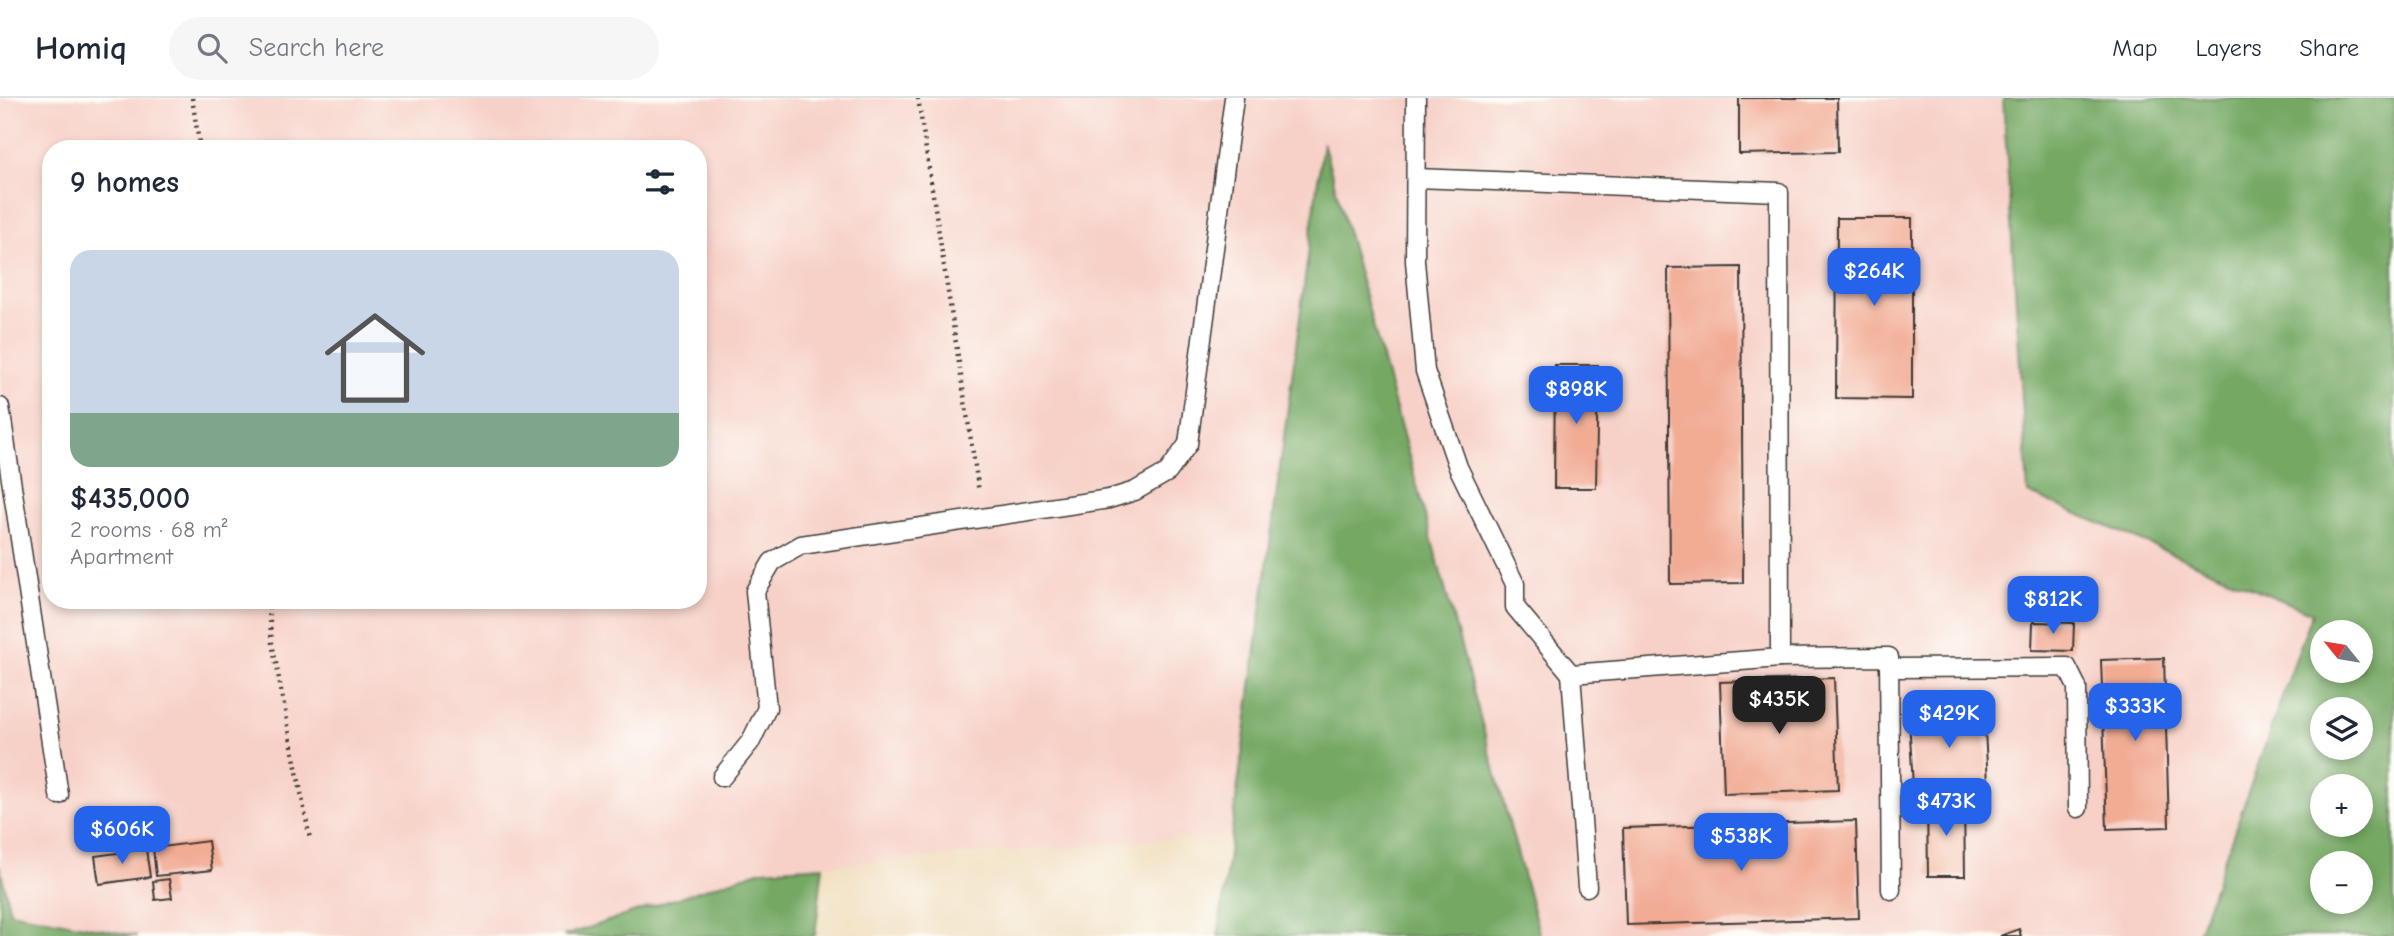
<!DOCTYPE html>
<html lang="en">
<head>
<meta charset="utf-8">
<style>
  :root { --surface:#fff; --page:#f6f6f7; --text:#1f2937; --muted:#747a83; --line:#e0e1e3; --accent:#2563eb }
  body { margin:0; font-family:"Comic Neue",sans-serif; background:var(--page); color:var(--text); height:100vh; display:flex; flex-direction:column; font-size:26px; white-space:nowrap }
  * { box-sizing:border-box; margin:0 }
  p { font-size:23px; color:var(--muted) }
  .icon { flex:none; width:38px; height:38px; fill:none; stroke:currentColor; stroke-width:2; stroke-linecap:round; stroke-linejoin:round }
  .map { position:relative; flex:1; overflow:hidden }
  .drawer { position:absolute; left:42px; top:42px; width:665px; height:469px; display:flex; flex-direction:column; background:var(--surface); border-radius:28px; box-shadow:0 4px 10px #0003 }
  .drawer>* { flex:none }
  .needle { width:46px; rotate:300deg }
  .buttons { position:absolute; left:2310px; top:522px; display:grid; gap:14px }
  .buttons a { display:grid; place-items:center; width:63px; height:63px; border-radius:50%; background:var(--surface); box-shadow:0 4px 10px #0003; font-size:35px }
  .price { position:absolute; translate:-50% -60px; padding:0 16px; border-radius:14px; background:var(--accent); color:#fff; font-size:23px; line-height:46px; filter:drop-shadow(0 2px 4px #0008) }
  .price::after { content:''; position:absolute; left:50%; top:42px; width:21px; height:16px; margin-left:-10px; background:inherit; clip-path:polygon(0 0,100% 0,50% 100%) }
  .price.selected { background:#222; color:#fff }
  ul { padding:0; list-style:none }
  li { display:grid; align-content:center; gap:14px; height:371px; padding:0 28px }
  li+li { border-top:2px solid var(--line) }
  li span { display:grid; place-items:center; height:217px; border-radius:21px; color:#555 }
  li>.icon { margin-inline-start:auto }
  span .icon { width:126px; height:126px; fill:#fffc; stroke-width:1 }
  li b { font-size:30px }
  h2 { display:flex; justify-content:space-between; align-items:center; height:84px; padding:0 28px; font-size:30px }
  header { display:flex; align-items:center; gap:42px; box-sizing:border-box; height:98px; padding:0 35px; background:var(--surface); border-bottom:2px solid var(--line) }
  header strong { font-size:33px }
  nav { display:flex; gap:38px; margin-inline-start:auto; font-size:24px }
  .search { width:490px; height:63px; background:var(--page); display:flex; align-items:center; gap:18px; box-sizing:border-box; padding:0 24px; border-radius:38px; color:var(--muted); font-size:26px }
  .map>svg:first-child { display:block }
</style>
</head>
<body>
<header>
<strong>Homiq</strong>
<div class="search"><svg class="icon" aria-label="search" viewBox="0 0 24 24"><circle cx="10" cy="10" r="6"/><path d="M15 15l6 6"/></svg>Search here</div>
<nav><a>Map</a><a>Layers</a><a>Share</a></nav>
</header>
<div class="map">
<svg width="2394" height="838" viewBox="0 0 2394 838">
  <rect width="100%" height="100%" fill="#fdfcf7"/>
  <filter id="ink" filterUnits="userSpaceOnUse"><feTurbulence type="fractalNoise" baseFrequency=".0143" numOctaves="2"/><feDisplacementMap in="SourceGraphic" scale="14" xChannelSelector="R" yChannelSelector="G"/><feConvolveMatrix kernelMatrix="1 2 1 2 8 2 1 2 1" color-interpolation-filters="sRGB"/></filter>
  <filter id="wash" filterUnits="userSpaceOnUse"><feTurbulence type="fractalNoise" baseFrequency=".00686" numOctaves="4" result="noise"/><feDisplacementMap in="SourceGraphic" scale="28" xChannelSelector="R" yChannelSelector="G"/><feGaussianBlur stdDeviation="1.57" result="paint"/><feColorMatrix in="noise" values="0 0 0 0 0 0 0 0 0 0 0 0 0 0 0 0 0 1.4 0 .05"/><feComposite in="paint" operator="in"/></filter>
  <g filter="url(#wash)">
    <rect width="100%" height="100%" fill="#f1debe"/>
    <path fill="#f7d1c8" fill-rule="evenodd" d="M 0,0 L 2003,0 L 2028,395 L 2312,515 L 2197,838 L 1508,838 L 1375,726 L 762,772 L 563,838 L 137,838 L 10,814 L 0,768 ZM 51,51 L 698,51 L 698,502 L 51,502 Z"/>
    <g fill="#75a864" stroke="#486240" stroke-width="2" fill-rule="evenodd">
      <path d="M 2003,0 L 2394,0 L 2394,838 L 2197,838 L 2312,515 L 2028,395 ZM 2322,534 L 2361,534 L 2361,572 L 2322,572 ZM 2322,611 L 2361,611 L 2361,649 L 2322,649 ZM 2322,688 L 2361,688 L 2361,726 L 2322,726 ZM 2322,765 L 2361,765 L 2361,803 L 2322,803 Z"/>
      <polygon points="1323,44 1540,838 1218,838"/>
      <polygon points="0,768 10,814 137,838 0,838"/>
      <polygon points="823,768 815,838 563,838 762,772"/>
    </g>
    <g id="blocks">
      <g fill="#f2ac94">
        <polygon points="1739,0 1837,0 1838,54 1739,56"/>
        <polygon points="1837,120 1912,120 1912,301 1836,300"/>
        <polygon points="1741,169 1743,485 1670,486 1668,170"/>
        <polygon points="1555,267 1598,267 1596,390 1554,390"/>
        <polygon points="2033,524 2074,525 2073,553 2032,552"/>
        <polygon points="2164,560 2169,729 2107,731 2101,562"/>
        <polygon points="1834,580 1838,692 1724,696 1720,584"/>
        <polygon points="1984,615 1988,685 1913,689 1909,620"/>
        <polygon points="1927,702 1964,702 1965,778 1928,778"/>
        <polygon points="1856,723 1859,820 1626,827 1623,730"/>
        <polygon points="208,743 212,772 156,778 153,750"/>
        <polygon points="146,751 150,779 99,786 95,758"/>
        <polygon points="169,781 172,800 155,802 153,783"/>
        <polygon points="2019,831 2021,838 2000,838"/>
      </g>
    </g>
  </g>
  <g filter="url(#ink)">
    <use href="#blocks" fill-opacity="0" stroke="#3c3934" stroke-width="2"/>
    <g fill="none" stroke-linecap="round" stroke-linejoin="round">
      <defs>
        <g id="service">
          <polyline points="1416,0 1415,163 1425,273 1458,369 1515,486 1515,509 1571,576"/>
          <polyline points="1416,80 1779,94 1780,560 1889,559 1891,792"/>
          <polyline points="0,309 59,697"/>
          <polyline points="1889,570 2067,569 2077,589 2078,710"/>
          <polyline points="722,679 751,643 767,610 755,493 772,464 801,447 1109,401 1135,393 1168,374 1188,346 1234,0"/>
          <polyline points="1587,789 1571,576 1780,560"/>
        </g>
      </defs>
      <use href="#service" stroke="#3c3934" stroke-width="21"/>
      <g stroke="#3c3934" stroke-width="4.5" stroke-dasharray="2 5" stroke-linecap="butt">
        <polyline points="192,0 200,51"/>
        <polyline points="918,0 979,394"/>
        <polyline points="268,502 272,545 310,741"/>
      </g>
      <use href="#service" stroke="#fff" stroke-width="18"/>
    </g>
  </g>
</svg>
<div class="buttons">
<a><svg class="needle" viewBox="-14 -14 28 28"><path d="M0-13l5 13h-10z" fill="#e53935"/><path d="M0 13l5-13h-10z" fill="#747a83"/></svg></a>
<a><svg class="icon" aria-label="layers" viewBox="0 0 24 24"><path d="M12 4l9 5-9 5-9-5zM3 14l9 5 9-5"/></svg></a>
<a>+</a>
<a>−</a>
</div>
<b class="price" style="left:1874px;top:210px">$264K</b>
<b class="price" style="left:1576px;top:328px">$898K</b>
<b class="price" style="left:2053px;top:538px">$812K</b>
<b class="price selected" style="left:1779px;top:638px">$435K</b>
<b class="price" style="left:2135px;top:645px">$333K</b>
<b class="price" style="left:1949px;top:652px">$429K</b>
<b class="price" style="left:1946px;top:740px">$473K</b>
<b class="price" style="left:122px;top:768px">$606K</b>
<b class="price" style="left:1741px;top:775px">$538K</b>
<section class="drawer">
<h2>9 homes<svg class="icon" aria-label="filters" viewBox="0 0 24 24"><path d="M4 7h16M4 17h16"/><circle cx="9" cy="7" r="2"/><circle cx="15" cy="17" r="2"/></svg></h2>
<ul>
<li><span style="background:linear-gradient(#c9d6e8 75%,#7fa58c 0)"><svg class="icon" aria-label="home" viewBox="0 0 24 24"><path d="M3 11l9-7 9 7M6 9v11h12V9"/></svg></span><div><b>$435,000</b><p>2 rooms · 68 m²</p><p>Apartment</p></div></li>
</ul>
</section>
</div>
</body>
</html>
